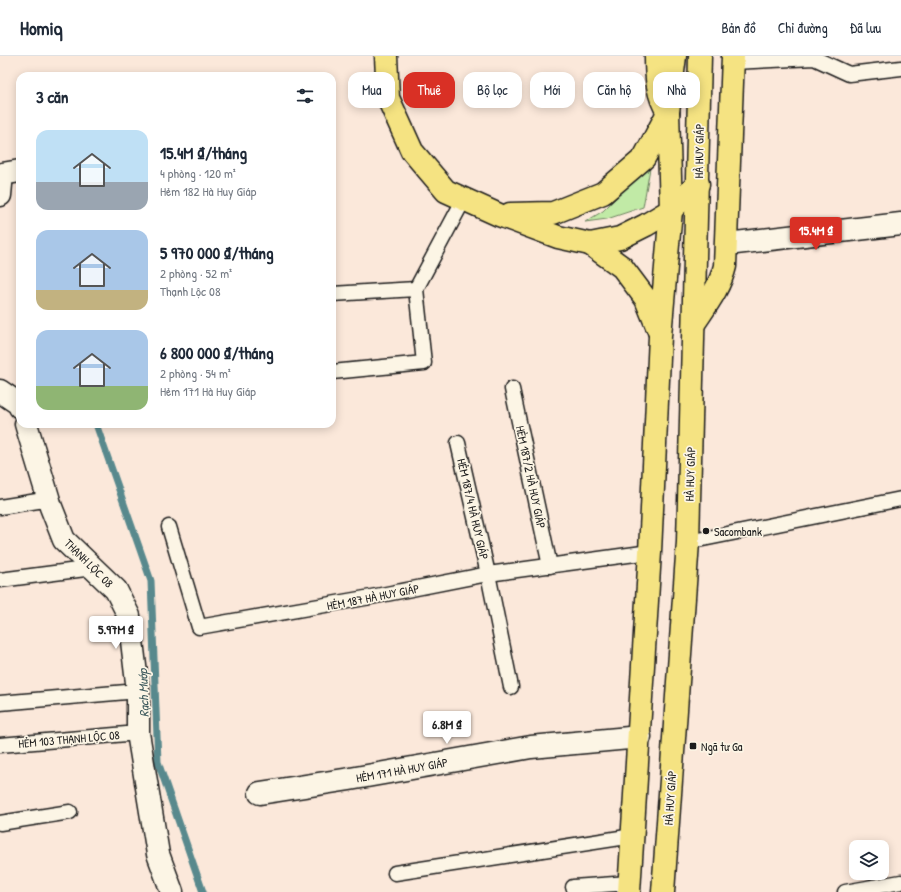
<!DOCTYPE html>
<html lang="vi">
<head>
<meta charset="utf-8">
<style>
  :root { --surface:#fff; --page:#f2f2f3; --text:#1f2937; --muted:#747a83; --line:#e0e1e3; --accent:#d93025 }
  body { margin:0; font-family:"Patrick Hand",sans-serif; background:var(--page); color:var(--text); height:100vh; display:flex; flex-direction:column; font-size:15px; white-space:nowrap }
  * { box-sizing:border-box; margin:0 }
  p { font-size:13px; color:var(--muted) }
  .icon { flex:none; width:22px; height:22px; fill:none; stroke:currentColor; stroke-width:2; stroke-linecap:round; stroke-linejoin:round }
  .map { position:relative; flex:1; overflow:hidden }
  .drawer { position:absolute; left:16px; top:16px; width:320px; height:356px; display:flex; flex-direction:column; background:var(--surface); border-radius:12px; box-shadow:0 2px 10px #0003 }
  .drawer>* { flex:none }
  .guide { position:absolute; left:348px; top:16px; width:380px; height:36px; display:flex; gap:8px }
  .tools { position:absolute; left:849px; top:784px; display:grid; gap:8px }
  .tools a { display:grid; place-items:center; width:40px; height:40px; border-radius:8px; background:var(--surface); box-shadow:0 2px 10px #0003; font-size:20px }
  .price { position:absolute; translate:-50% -34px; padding:0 9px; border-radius:4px; background:#fff; color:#222; font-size:13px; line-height:26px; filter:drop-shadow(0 1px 2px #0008) }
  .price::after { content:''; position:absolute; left:50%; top:24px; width:12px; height:9px; margin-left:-6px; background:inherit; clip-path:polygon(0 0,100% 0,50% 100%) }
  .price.current { background:var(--accent); color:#fff }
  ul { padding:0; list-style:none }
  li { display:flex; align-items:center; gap:12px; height:100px; padding:0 20px }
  li span { display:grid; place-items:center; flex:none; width:112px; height:80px; border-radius:12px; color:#555 }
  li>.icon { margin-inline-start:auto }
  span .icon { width:48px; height:48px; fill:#fffc; stroke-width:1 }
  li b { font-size:17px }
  h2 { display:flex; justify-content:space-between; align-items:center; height:48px; padding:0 20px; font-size:17px }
  .chip { padding:0 14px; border-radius:12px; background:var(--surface); box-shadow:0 2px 10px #0003; font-size:14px; line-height:36px }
  .chip.current { background:var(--accent); color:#fff }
  header { display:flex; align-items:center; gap:24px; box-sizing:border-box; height:56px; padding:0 20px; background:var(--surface); border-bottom:1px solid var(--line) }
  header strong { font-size:19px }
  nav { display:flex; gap:22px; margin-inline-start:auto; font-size:14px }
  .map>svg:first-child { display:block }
</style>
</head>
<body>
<header>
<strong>Homiq</strong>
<nav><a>Bản đồ</a><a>Chỉ đường</a><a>Đã lưu</a></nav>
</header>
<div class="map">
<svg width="901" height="836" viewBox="0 0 901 836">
  <rect width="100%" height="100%" fill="#fbe8da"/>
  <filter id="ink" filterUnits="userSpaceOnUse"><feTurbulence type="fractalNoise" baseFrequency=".025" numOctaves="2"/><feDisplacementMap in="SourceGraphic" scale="8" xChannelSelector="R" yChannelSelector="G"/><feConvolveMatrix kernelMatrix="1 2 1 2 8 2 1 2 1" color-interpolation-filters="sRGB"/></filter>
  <g filter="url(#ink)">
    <polygon fill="#c1eaa6" stroke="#6e8361" points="651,107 643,151 607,163 585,166 603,155"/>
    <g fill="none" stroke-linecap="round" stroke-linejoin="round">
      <polyline stroke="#58898d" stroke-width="7" points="96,368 151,525 158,706 203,836"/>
      <defs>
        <g id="lane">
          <polyline points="733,6 814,2 849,18 901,12"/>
          <polyline points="332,238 416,233"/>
          <polyline points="332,316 424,307 416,233 464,143"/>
          <polyline points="512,333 550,510"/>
          <polyline points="458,387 488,518 511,631"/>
          <polyline points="0,451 50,443"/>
          <polyline points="169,471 199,571 371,541 488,518 650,496"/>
          <polyline points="688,486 901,443"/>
          <polyline points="0,524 93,512"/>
          <polyline points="0,647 138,635"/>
          <polyline points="0,689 138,677"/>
          <polyline points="0,767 70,756"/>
          <polyline points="395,817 633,780"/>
          <polyline points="573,831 629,827"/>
          <polyline points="845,836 901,826"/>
        </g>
        <g id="street">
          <polyline points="0,139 2,118 20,115"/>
          <polyline points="727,188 901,168"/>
          <polyline points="0,335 19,348 20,351"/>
          <polyline points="26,368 51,451 64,484 116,534 129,560 138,635 138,677 158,798 172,836"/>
          <polyline points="260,737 350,723 531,691 640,681"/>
        </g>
        <g id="primary">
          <polyline points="386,0 388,42 412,95 446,135 499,159 558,181 590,188 620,182 646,169 671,154"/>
          <polyline points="510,158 553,157 603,137 644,102 668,57"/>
          <polyline points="590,188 622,211 646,243 659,275"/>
          <polyline points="629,836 650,496 660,280 671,154 668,56 675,0"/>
          <polyline points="663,836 688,486 700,0"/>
        </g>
        <g id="highway">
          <path d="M 656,0 C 656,20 657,39 668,56"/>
          <polyline points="671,154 698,128"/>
          <path d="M 695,266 C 707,248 720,231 725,210 L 733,0"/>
        </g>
      </defs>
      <use href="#lane" stroke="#1c1c1c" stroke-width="17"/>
      <use href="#street" stroke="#1c1c1c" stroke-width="25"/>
      <use href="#primary" stroke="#1c1c1c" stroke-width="25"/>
      <use href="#highway" stroke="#1c1c1c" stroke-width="25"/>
      <use href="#lane" stroke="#fcf5e5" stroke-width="14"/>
      <use href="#street" stroke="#fcf5e5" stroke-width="22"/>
      <use href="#primary" stroke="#f5e382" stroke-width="22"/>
      <use href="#highway" stroke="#f5e382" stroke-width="22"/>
    </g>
  </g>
  <g fill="#1c1c1c" stroke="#fcf5e5" stroke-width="1.5">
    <circle cx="706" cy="475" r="4"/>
    <rect x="689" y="686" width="8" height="8" rx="2"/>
  </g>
  <g text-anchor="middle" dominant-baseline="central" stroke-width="3.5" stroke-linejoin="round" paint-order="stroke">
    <g font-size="12" fill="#1c1c1c" stroke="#fcf5e5">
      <text transform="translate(699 95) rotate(-89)">HÀ HUY GIÁP</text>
      <text transform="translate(690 418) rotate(-88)">HÀ HUY GIÁP</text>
      <text transform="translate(531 421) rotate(78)">HẺM 187/2 HÀ HUY GIÁP</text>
      <text transform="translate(473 453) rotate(77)">HẺM 187/4 HÀ HUY GIÁP</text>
      <text transform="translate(89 507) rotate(45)">THẠNH LỘC 08</text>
      <text transform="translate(373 541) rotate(-11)">HẺM 187 HÀ HUY GIÁP</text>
      <text transform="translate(69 683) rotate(-5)">HẺM 103 THẠNH LỘC 08</text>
      <text transform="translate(402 714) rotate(-10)">HẺM 171 HÀ HUY GIÁP</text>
      <text transform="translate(670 742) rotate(-86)">HÀ HUY GIÁP</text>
    </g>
    <g font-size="12" fill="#1c1c1c" stroke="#fcf5e5" text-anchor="start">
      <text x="714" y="475">Sacombank</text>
      <text x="701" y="690">Ngã tư Ga</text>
    </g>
    <g font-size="13" font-style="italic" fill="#3f5b5e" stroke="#fcf5e5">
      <text transform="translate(143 637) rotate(-92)">Rạch Mướp</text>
    </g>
  </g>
</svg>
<div class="tools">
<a><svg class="icon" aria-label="layers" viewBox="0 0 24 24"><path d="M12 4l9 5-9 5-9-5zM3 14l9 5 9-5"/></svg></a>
</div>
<b class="price current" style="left:816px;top:195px">15.4M ₫</b>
<b class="price" style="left:116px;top:594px">5.97M ₫</b>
<b class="price" style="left:447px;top:689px">6.8M ₫</b>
<div class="guide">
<a class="chip">Mua</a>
<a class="chip current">Thuê</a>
<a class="chip">Bộ lọc</a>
<a class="chip">Mới</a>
<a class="chip">Căn hộ</a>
<a class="chip">Nhà</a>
</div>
<section class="drawer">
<h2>3 căn<svg class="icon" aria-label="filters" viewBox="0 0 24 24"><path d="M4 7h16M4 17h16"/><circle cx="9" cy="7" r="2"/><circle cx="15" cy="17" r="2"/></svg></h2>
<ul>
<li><span style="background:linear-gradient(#bfe0f5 65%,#9aa5b1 0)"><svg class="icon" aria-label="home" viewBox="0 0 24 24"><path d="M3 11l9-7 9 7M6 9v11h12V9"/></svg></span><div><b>15.4M ₫/tháng</b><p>4 phòng · 120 m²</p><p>Hẻm 182 Hà Huy Giáp</p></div></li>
<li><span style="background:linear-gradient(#a9c7e8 75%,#c2b280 0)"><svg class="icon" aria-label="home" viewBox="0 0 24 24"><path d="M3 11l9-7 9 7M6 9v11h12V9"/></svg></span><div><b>5 970 000 ₫/tháng</b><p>2 phòng · 52 m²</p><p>Thạnh Lộc 08</p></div></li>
<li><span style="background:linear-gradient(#a9c7e8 70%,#8fb573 0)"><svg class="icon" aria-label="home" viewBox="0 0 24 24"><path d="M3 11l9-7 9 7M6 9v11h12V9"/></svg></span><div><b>6 800 000 ₫/tháng</b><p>2 phòng · 54 m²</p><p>Hẻm 171 Hà Huy Giáp</p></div></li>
</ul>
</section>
</div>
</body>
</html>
